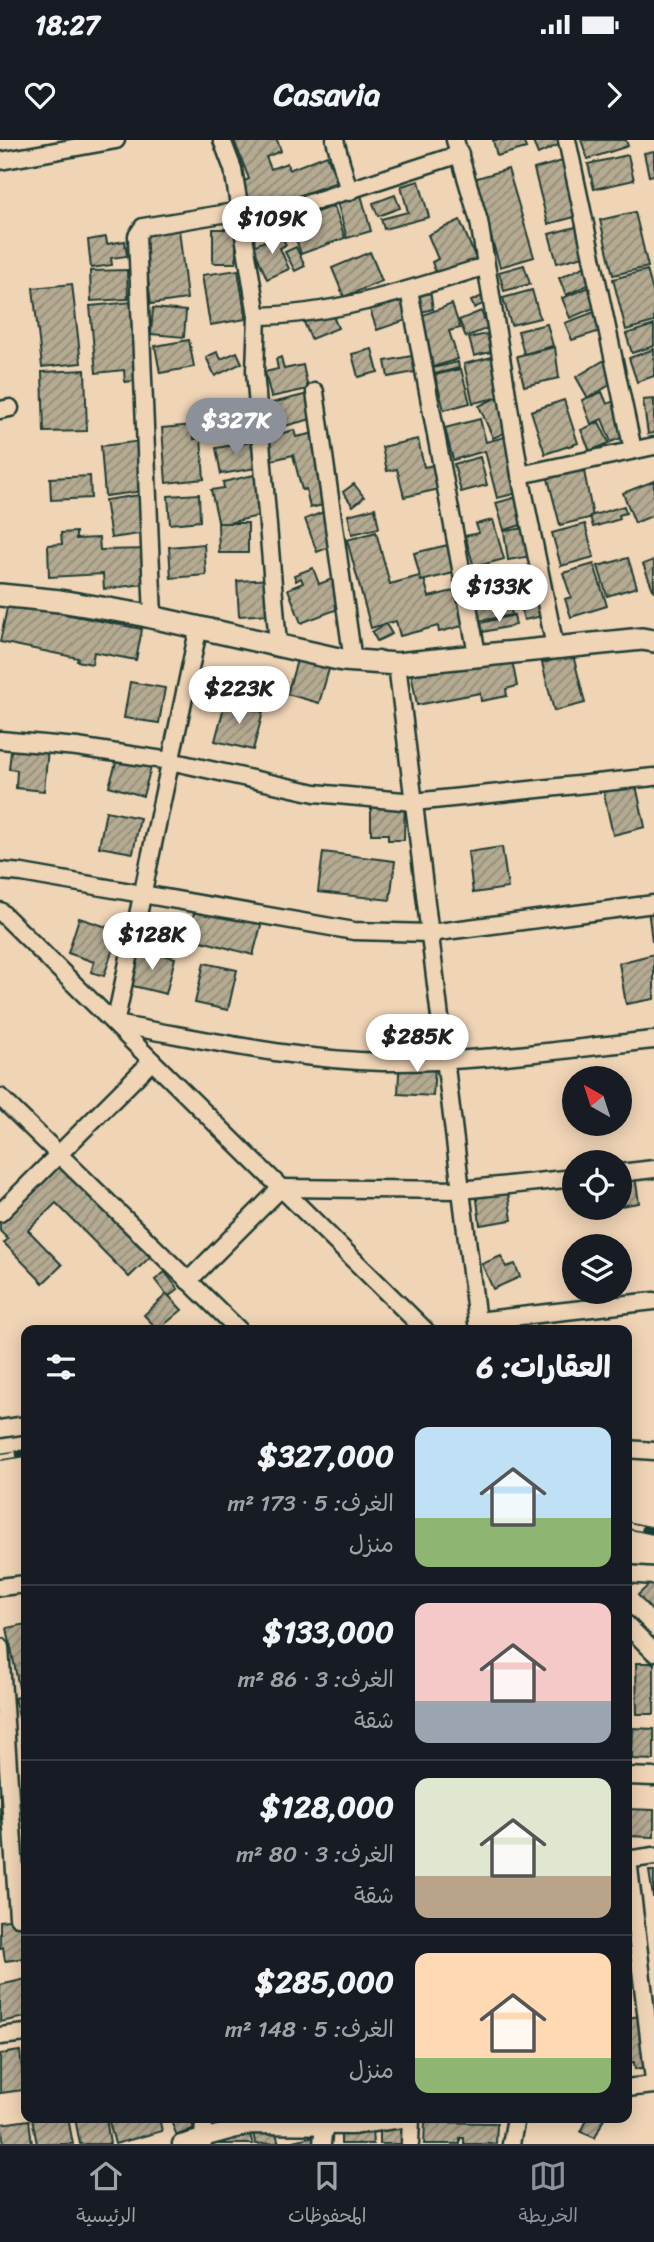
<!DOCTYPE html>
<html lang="ar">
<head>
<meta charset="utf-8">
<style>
  :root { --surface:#171b24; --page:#20242c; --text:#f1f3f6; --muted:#9ea1a6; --line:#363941; --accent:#8c9099 }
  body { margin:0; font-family:Sriracha,"Playpen Sans Arabic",sans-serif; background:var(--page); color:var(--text); direction:rtl; height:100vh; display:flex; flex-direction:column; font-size:26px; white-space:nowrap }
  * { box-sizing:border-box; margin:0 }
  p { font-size:23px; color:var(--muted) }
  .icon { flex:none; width:38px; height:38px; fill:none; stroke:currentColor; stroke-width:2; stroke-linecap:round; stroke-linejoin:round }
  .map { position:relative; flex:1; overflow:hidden; direction:ltr }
  .drawer { position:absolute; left:21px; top:1185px; width:611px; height:798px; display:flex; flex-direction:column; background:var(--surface); border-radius:14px; box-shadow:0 4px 18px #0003; direction:rtl }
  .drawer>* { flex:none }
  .needle { width:46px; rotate:321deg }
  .fabs { position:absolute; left:562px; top:926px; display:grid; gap:14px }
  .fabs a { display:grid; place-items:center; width:70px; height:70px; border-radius:50%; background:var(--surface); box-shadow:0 4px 18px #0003; font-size:35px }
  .price { position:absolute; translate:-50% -60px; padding:0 16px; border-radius:24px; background:#fff; color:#222; font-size:23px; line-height:46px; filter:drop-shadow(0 2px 4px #0008) }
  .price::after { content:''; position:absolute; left:50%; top:42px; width:21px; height:16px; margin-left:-10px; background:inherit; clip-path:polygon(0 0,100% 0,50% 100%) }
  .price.active { background:var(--accent); color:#fff }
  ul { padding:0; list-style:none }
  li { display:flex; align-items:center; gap:21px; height:175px; padding:0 21px }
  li+li { border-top:2px solid var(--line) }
  li span { display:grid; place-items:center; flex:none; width:196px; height:140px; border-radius:14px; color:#555 }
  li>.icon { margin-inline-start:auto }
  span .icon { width:84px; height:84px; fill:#fffc; stroke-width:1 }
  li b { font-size:30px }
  h2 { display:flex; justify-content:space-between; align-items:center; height:84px; padding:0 21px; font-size:30px }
  .status { display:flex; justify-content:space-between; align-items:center; height:49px; padding:0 35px; background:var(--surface); direction:ltr }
  .status svg { height:19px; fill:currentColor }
  header { display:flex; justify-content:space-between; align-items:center; height:91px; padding:0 21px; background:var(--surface); font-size:32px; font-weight:800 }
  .tab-bar { display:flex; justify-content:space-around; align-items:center; height:98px; border-top:2px solid var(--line); background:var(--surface); font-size:19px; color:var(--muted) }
  .tab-bar a { display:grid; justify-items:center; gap:4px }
  .tab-bar .active { color:var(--accent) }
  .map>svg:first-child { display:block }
</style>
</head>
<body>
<div class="status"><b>18:27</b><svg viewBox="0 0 49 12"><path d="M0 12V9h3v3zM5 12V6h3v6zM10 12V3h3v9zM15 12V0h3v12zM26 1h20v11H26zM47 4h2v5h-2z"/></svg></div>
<header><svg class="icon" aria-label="forward" viewBox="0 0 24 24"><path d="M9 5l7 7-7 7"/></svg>Casavia<svg class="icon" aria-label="heart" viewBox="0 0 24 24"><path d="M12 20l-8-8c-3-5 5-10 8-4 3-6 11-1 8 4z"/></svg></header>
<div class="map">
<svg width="654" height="2004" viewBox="0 0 654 2004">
  <defs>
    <pattern id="building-hatch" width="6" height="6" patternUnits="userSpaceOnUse" patternTransform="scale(1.75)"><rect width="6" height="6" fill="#b5aa92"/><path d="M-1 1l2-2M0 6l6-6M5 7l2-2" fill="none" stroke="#938c78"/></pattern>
  </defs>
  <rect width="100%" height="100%" fill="#f0d4b6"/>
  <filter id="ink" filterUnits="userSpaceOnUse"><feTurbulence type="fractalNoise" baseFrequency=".0143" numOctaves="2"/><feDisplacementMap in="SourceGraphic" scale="14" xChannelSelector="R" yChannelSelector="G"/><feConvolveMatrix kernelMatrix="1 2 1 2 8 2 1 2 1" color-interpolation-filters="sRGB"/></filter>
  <g filter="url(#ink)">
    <g fill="url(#building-hatch)" stroke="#1f3d34" stroke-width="2">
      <polygon points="234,0 277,0 281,11 266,17 271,29 287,23 289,30 327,15 337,42 253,72 242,42 249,39"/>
      <polygon points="493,0 523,0 526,8 497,16"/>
      <polygon points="532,0 567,0 567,1 538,14"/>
      <polygon points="581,0 626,0 628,6 588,19"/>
      <polygon points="654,11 654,35 649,36 644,13"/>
      <polygon points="628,15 634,40 594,49 588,24"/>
      <polygon points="566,20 582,75 548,84 534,29"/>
      <polygon points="508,29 534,117 500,127 474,39"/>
      <polygon points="419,41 429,77 384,89 381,79 408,72 401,46"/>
      <polygon points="360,51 371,91 347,98 336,58"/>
      <polygon points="395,55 400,68 378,76 373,63"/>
      <polygon points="334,66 345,98 301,114 290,81"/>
      <polygon points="635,72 648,127 613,135 600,80"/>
      <polygon points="460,80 476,119 437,136 432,122 438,119 428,95"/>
      <polygon points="583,85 591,114 557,123 549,94"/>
      <polygon points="179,89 187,159 151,164 142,94"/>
      <rect x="213" y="89" width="23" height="34"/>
      <polygon points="281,94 286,105 280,108 289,129 267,139 253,106"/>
      <polygon points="106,97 107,104 125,101 127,116 111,118 112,125 91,128 88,100"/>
      <polygon points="296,107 305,126 295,131 285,112"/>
      <polygon points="370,112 382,141 344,157 332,128"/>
      <polygon points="592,123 599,140 566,155 559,138"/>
      <polygon points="524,125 530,144 504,151 499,132"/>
      <polygon points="127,130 128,159 91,161 90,131"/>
      <polygon points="238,130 246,179 210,185 202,135"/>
      <polygon points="647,130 654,155 654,182 626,190 613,139"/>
      <polygon points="72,144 81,223 42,227 33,148"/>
      <polygon points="597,144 605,163 570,178 562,158"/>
      <polygon points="401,149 412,178 377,190 367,161"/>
      <polygon points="430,150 433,169 421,172 418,153"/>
      <polygon points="532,150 540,178 511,185 503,158"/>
      <polygon points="482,156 485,163 474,168 471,161"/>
      <polygon points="133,162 140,240 125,242 124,230 96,233 90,166"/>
      <polygon points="328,164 338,188 311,199 301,175"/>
      <polygon points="452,164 460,188 449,191 458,219 433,227 418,177"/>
      <polygon points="153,168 186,171 184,197 151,194"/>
      <polygon points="602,169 610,188 572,200 565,183"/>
      <polygon points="481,171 488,188 466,197 459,180"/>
      <polygon points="547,184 553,206 524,214 518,191"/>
      <polygon points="654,185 654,206 632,213 626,194"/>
      <polygon points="487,194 491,212 474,216 469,198"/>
      <polygon points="189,200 194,227 160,233 155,206"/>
      <polygon points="555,207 559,238 524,246 517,216"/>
      <polygon points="372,209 378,232 358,237 352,214"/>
      <polygon points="654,209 654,236 637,242 629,218"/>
      <polygon points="217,212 221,219 237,212 242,223 215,236 206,217"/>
      <polygon points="417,215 420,231 388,237 385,221"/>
      <polygon points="281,217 284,229 303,225 308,249 271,257 265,232 278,229 276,219"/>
      <polygon points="492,217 501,257 473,263 464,224"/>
      <polygon points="608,218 620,239 588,258 576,237"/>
      <polygon points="458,222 459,228 435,234 433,228"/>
      <polygon points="461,229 470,263 444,270 435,235"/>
      <polygon points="85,230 87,291 44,292 42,232"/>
      <polygon points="602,252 607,264 619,259 634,293 611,302 602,279 591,284 582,260"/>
      <polygon points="308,254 315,278 273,289 268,264"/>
      <polygon points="502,255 505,262 500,264 511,290 493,298 479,266"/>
      <polygon points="654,259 654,293 648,294 643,260"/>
      <polygon points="564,260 578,303 545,314 531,271"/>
      <polygon points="480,279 486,302 512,295 526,351 497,358 485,311 453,320 445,288"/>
      <polygon points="599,282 609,303 590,311 581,290"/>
      <polygon points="193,285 194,299 201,298 204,339 166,343 162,288"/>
      <polygon points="294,290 296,297 315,293 332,363 310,368 306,349 302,350 293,315 272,320 267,297"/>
      <polygon points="418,299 424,327 439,324 444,348 404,357 397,329 387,331 382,307"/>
      <polygon points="141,301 144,351 105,356 101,306"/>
      <polygon points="251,302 256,328 221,334 216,308"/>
      <polygon points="480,317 487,345 461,352 454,324"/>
      <polygon points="583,326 593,377 560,385 547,335"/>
      <polygon points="254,335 263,375 219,385 211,350 224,348 223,342"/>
      <polygon points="90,336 91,358 51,360 50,338"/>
      <polygon points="654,341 654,375 635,383 623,353"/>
      <polygon points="354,344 364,357 353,366 343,352"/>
      <polygon points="147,354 153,392 111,398 105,360"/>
      <polygon points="199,354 200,381 170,384 168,356"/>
      <polygon points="524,355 532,382 504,390 496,363"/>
      <polygon points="624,366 626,373 619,375 620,379 593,387 590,376"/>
      <polygon points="375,368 379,388 352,394 348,375"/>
      <polygon points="326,371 338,404 317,412 305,379"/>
      <polygon points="493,380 504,419 474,427 465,396 479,393 476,384"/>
      <polygon points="218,383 248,383 248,413 219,413"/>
      <polygon points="585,384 594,417 561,426 552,393"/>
      <polygon points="533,387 537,415 508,420 504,391"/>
      <polygon points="76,392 76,399 99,398 100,410 151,409 152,443 104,449 103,434 49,437 48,405 62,404 61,393"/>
      <polygon points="376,392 390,444 423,435 429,457 461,449 470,484 439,492 438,486 400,496 396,481 371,488 347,400"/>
      <polygon points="204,404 206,435 171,438 169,407"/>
      <polygon points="452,404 458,432 421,441 414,413"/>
      <polygon points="628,418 637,447 607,456 598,426"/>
      <polygon points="654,420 654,452 643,424"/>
      <polygon points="594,424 607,466 571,477 565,459 571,457 563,433"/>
      <polygon points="540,425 551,474 524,480 512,432"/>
      <polygon points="313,428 319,444 335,438 346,466 301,483 288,449 303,443 301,438 296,441 294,435"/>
      <polygon points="273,439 275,474 239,476 237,441"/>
      <polygon points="505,441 512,475 479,481 472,447"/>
      <polygon points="8,463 142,489 136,520 94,512 92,524 77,521 78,518 0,502"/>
      <polygon points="514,475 516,485 483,492 481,483"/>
      <polygon points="386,484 392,494 377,501 372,492"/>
      <polygon points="474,515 476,527 512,520 517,546 506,549 507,556 481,561 480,553 417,565 410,527"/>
      <polygon points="573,515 585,563 554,571 542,523"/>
      <polygon points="298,517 330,526 319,563 287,554"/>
      <polygon points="130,542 165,548 159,583 124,578"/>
      <polygon points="225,563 263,572 253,610 215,601"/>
      <polygon points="13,594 49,598 44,651 16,648 17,630 9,629"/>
      <polygon points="120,610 153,620 143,656 109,646"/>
      <polygon points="635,641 645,687 613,695 603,649"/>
      <polygon points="371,658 405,658 404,700 388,700 388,694 371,694"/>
      <polygon points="106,671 140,678 133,713 99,707"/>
      <polygon points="502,707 508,748 473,753 468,712"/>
      <polygon points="323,712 395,721 390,760 318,752"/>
      <polygon points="198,760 263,778 253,815 187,797"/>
      <polygon points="654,760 654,801 652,801 647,761"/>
      <polygon points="79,778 119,791 104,836 91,832 94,822 68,813"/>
      <polygon points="138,809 175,818 166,854 129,845"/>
      <polygon points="654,814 654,859 626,864 619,823"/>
      <polygon points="204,823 237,830 228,870 195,863"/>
      <polygon points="400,912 436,913 433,956 398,954"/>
      <polygon points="57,1023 150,1117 129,1137 56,1063 28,1090 62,1125 43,1143 4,1103 8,1099 0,1091 0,1079"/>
      <polygon points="633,1023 639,1063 620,1066 620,1025"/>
      <polygon points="507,1046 512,1080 480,1085 476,1051"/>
      <polygon points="501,1116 506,1127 515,1124 520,1137 493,1149 482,1124"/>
      <polygon points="165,1132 178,1149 168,1157 155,1140"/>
      <polygon points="167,1154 182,1170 158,1190 144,1175"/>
      <polygon points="654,1440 654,1473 638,1455"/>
      <polygon points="26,1484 26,1547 19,1548 7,1488"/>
      <polygon points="636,1523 654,1523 654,1574 637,1574"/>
      <polygon points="26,1555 26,1579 20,1581 14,1558"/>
      <polygon points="633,1588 654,1589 654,1620 632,1619"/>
      <polygon points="26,1595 26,1611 23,1612 22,1596"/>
      <polygon points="8,1650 13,1690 0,1691 0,1651"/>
      <polygon points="627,1669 654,1670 654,1697 626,1696"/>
      <polygon points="649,1731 654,1731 654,1757 653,1757"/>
      <polygon points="26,1778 26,1822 26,1818 5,1821 3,1807 0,1808 0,1781"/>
      <polygon points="26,1839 26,1877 0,1882 0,1845"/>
      <polygon points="648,1875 654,1926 635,1929 634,1922 626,1923 626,1878"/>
      <polygon points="20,1911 24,1950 0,1953 0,1914"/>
      <polygon points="32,1978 68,1978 73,2004 37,2004"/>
      <polygon points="75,1978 106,1978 110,2004 80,2004"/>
      <polygon points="108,1978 159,1978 162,1991 115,2004"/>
      <polygon points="178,1978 189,1978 194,1988 177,1996 171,1981"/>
      <polygon points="588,1978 604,1978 595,1998 581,1992"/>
      <polygon points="29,1980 32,2004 4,2004 1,1984"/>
      <polygon points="272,1981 279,2003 256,2004 251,1988"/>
      <polygon points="425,1982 497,1983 496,2004 464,2004 464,1998 460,1998 460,2004 424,2004"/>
      <rect x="380" y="1987" width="31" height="17"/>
      <polygon points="248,1989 253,2004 215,2004 214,2001"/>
      <polygon points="372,1990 373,2004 341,2004 341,1991"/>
      <polygon points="314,1996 316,2004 295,2004 294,2001"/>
    </g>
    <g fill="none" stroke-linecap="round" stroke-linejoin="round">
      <defs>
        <g id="street">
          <polyline points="222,0 233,29 240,71"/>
          <polyline points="335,0 349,52"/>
          <polyline points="455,0 479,81 520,335 555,507"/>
          <polyline points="567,0 633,310"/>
          <polyline points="0,21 116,0"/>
          <polyline points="242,85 460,14"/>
          <polyline points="409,150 477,514"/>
          <path d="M 257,176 C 335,175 412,149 486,126"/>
          <polyline points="315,252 353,521"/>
          <polyline points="0,270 10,268"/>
          <polyline points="520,335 654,306"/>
          <polyline points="153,477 137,96 143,87 240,71 257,176 255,231 278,504"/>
          <path d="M 199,486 L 115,884 C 203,899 293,920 383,922 C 474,923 564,909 654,900"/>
          <polyline points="397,524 478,1190"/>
          <polyline points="0,600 77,607 170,621 315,653 414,662 654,637"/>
          <polyline points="0,731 22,733 354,791 430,793 654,764"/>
          <polyline points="0,771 425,1190"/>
          <polyline points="0,957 239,1190"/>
          <polyline points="620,1033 654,1029"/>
          <polyline points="0,1073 152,921"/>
          <polyline points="188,1141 281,1048 461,1050 574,1038"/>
          <polyline points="477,1181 654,1161"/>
          <polyline points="0,1289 26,1285"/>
          <polyline points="626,1309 654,1311"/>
          <polyline points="626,1434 654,1436"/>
          <polyline points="0,1447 26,1444"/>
          <polyline points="626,1484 654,1512"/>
          <polyline points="0,1507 18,1777"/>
          <polyline points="626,1636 654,1637"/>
          <polyline points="628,1719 654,1940"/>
          <polyline points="626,1720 654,1716"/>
          <polyline points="0,1896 26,1893"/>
          <polyline points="626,1948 654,1945"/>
          <polyline points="181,2004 251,1985 351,1986 409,1978"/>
          <polyline points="203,2004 204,1978"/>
          <polyline points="322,2004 324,1985"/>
          <polyline points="410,2004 411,1978"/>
          <polyline points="511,2004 516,1978"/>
        </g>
        <polyline id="secondary" points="0,455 60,461 138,474 343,520 397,524 642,499 654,501"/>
      </defs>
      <use href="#street" stroke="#1f3d34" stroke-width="21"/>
      <use href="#secondary" stroke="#1f3d34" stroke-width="26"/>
      <use href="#street" stroke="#f0d4b6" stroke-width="16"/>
      <use href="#secondary" stroke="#f0d4b6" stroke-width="21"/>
      <defs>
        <g id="rail">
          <polyline points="0,1317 26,1313"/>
          <polyline points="626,1385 654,1391"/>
        </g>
      </defs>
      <use href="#rail" stroke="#1f3d34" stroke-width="8"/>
      <use href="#rail" stroke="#f0d4b6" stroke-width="5" stroke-dasharray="16" stroke-linecap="butt"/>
    </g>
  </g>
</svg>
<div class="fabs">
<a><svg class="needle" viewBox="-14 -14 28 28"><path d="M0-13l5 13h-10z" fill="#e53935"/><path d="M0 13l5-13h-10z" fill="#9ea1a6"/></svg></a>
<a><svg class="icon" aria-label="locate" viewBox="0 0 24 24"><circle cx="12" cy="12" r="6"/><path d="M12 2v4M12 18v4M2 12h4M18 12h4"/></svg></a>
<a><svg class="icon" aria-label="layers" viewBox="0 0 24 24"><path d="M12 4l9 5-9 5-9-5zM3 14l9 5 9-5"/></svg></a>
</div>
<b class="price" style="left:272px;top:116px">$109K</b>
<b class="price active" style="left:236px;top:318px">$327K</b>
<b class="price" style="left:499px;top:484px">$133K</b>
<b class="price" style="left:239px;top:586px">$223K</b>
<b class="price" style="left:152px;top:832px">$128K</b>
<b class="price" style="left:417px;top:934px">$285K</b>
<section class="drawer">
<h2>العقارات: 6<svg class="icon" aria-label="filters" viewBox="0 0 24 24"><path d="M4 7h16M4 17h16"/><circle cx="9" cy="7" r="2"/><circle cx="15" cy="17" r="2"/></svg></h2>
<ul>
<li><span style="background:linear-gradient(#bfe0f5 65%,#8fb573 0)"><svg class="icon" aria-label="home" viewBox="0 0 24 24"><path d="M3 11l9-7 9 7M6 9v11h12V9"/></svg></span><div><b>$327,000</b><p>الغرف: 5 · 173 m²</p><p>منزل</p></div></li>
<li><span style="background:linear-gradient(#f6c9c9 70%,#9aa5b1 0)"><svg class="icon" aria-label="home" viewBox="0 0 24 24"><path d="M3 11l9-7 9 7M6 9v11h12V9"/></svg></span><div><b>$133,000</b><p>الغرف: 3 · 86 m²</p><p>شقة</p></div></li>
<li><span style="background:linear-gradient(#dfe7d0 70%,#b9a48a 0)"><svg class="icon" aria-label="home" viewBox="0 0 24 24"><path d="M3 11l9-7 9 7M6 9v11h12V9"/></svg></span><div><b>$128,000</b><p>الغرف: 3 · 80 m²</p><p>شقة</p></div></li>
<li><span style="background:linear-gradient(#ffd9b3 75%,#8fb573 0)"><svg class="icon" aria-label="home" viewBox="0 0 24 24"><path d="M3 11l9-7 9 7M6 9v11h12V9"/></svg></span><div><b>$285,000</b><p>الغرف: 5 · 148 m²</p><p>منزل</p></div></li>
</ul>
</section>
</div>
<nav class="tab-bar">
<a class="active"><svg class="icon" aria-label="map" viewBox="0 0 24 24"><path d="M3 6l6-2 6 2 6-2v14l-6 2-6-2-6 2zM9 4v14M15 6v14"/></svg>الخريطة</a>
<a><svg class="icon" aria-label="saved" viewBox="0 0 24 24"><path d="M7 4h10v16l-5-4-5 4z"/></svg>المحفوظات</a>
<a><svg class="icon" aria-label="home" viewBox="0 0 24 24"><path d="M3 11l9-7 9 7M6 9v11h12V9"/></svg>الرئيسية</a>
</nav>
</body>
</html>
